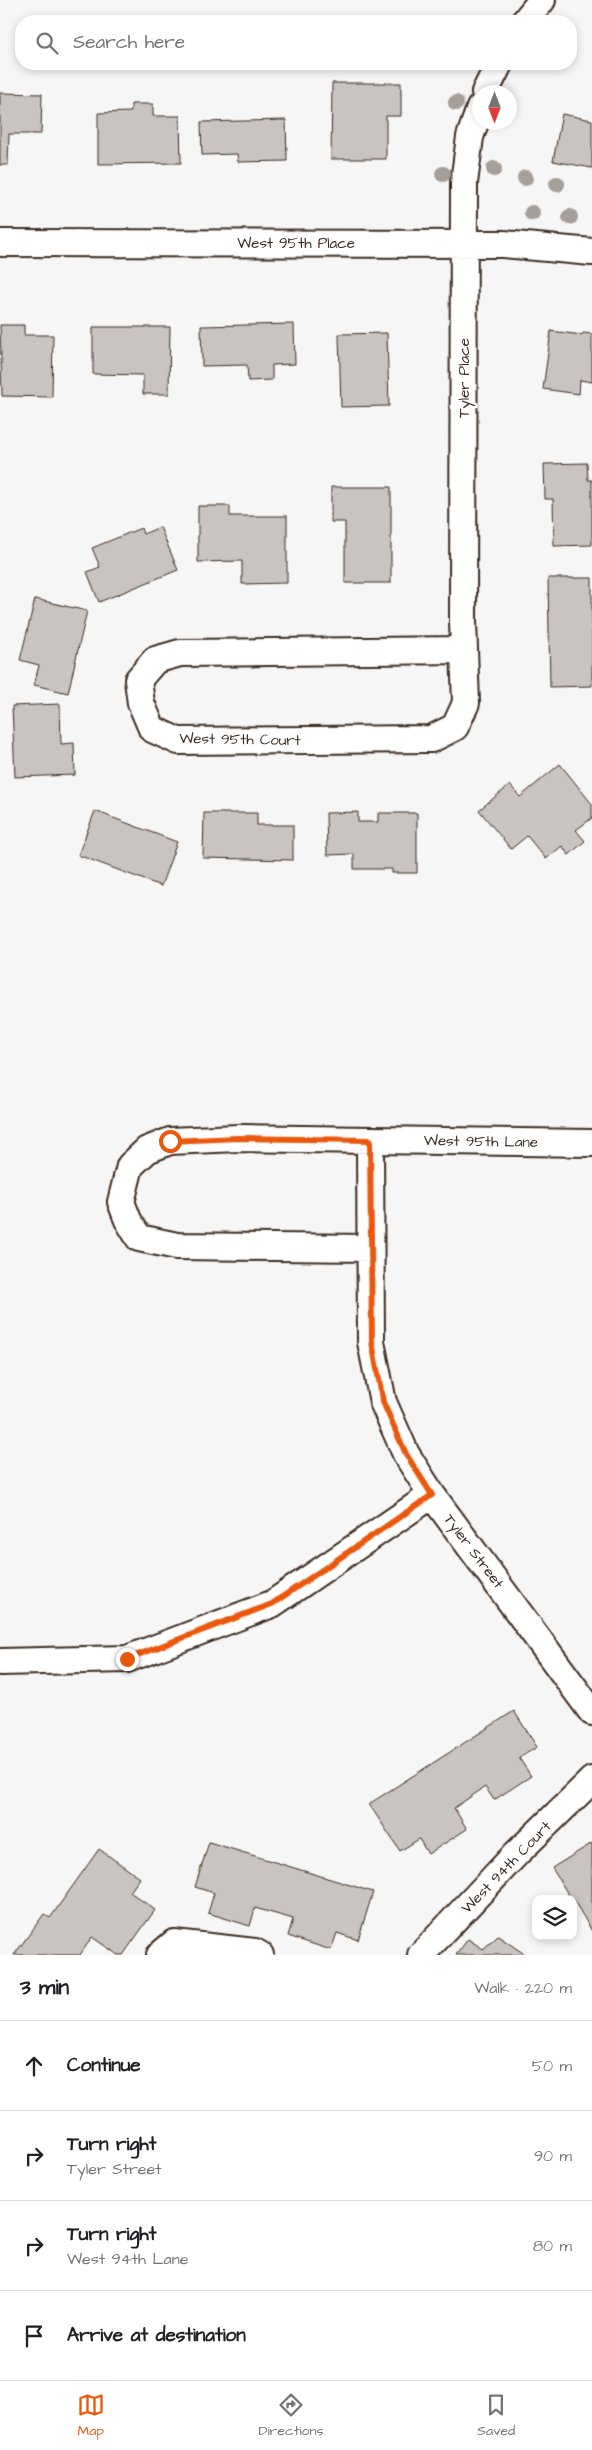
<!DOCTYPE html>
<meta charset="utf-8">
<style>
:root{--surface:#fff;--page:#f2f2f2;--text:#202124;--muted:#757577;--line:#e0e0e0;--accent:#ea580c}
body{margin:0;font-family:"Architects Daughter",sans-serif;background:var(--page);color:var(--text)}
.controls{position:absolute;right:15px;bottom:15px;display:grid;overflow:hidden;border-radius:10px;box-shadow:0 2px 8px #0003}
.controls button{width:45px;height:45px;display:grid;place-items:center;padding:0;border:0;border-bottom:1px solid var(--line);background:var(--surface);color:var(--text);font:25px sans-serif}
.compass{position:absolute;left:472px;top:85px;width:45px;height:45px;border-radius:50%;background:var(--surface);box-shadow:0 2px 8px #0003;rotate:180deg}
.stop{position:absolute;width:15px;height:15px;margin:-11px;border:4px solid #ea580c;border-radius:50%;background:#fff}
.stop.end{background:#ea580c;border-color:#fff;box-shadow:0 1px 5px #0008}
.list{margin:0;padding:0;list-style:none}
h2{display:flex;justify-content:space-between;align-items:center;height:65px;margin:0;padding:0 20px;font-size:21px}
h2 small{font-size:16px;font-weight:400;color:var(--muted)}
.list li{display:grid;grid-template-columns:32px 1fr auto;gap:15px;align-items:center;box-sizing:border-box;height:90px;padding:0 20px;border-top:1px solid var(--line)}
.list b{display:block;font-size:19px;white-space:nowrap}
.list p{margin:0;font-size:16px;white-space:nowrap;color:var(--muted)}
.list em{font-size:16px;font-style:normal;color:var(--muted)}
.icon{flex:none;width:28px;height:28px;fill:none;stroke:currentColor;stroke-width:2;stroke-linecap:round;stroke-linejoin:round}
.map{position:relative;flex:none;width:592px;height:1955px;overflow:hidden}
.search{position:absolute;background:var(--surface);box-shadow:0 2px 8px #0003;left:15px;right:15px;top:15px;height:55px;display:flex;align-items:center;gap:12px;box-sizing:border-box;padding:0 18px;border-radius:20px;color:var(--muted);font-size:19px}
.sheet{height:425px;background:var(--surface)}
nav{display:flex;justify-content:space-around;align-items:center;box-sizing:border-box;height:70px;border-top:1px solid var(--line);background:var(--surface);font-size:14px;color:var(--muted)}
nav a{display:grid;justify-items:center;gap:2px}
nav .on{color:var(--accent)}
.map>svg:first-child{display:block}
.building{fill:#c9c3c1;stroke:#3b2a1e}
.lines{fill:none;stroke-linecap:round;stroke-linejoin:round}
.minor-casing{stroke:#3b2a1e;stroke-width:30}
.minor{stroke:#fff;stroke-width:26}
.tree{fill:#a69e98}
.route{stroke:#ea580c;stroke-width:6}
.labels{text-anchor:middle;stroke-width:5;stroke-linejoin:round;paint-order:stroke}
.street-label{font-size:15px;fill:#3b2a1e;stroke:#fff}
</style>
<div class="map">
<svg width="592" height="1955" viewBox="0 0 592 1955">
<rect width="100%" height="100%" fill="#f7f6f6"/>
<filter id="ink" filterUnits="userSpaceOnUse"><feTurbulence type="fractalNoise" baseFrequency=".02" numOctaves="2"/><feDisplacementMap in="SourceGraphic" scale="10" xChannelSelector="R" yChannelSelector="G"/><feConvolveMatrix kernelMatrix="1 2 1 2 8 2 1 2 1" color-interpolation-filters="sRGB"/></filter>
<g filter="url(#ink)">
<!-- building -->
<path class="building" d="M332,83H401V116H386V159H331Z
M0,93L42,94L41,134H9L8,165H0Z
M131,104H153V116H180L181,163L98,164V113L131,112Z
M562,114L592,120V168L553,161Z
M286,120L287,161L238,162L237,154L202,155L201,122Z
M294,324L295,364L272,365V380L248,381L247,365L202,366L201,326Z
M0,325H24V335H53L52,397L2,396Z
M93,327H170L169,394H143V375L93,374Z
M551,331L582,335L583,333L592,334V382L580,380L579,394L543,389Z
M387,333L389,406L341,407L339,334Z
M587,463L588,480H592V545L554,546L553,499H545L544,464Z
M331,487H391V583H345V522H331Z
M198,506H230V516H287V583L242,584V561L198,562Z
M160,527L178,570L99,602L87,572L100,567L92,548L141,528L143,534Z
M548,578H592V686L550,687Z
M35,599L87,611L68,693L34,685L39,665L20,660Z
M60,704L61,744L74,743L75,775L15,777L12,706Z
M560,764L592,804V818L576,830L585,841L569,855L562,846L546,859L527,836L511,849L479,810L510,785L520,797Z
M95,811L177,842L161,886L78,855Z
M358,812V822H378V813H417V873H392V869H354V854L327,855L326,813Z
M204,813H257V825H293V860L203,858Z
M514,1711L537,1747L519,1758L531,1776L494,1800L485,1787L454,1808L467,1829L428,1854L419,1839L400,1851L369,1804Z
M209,1842L373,1892L358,1940L337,1933L331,1950L288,1936L293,1919L255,1908L250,1926L208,1913L214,1893L195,1887Z
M592,1843V1931L573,1899H571L552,1868Z
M99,1849L140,1878L130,1892L155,1910L123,1955H118L92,1937L80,1955H14L44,1914L50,1918Z
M498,1936L526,1955H456L468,1939L483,1949Z"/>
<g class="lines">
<!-- minor casing -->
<g class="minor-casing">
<path id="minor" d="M525,21L542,0
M485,92L499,64
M0,243L503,244L592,252
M464,650L180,653L155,660L138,680L141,703L152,729L178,741L431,739L455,727L466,703L463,622L464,183L470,137L480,108
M370,1140L371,1342L383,1402L406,1454L432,1495L592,1712
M370,1248L177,1246L139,1238L128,1220L121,1202L130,1166L147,1150L170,1141L238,1138L592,1143
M0,1662L127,1659L272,1604L432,1495
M160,1955L174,1943L255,1952L260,1955
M421,1955L516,1854L592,1780"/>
</g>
<!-- minor -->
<use href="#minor" class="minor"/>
</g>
<!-- trees -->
<g class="tree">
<circle cx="456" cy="103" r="8"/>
<circle cx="494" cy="169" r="8"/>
<circle cx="443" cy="174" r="8"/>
<circle cx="525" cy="178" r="8"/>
<circle cx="557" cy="184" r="8"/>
<circle cx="532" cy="213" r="8"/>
<circle cx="570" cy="217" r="8"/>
</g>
</g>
<g class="lines" filter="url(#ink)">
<!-- route -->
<path class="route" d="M127,1659L272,1604L432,1495L406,1454L383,1402L372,1342L370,1140L238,1138L170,1141"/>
</g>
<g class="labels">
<!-- street labels -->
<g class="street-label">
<text x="296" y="248">West 95th Place</text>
<text transform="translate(464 378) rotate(-90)" y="5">Tyler Place</text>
<text transform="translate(240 739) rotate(1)" y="5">West 95th Court</text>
<text transform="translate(481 1141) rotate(1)" y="5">West 95th Lane</text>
<text transform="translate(474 1551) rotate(53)" y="5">Tyler Street</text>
<text transform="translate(506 1867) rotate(-46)" y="5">West 94th Court</text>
</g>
</g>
</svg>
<div class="controls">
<button><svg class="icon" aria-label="layers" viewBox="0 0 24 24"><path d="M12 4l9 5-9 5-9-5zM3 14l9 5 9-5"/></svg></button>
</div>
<svg class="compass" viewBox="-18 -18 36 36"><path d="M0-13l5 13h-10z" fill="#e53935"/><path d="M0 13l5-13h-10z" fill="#757577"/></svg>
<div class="stop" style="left:170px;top:1141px"></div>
<div class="stop end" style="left:127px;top:1659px"></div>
<div class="search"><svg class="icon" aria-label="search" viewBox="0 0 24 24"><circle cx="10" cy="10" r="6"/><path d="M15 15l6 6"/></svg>Search here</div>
</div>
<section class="sheet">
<h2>3 min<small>Walk · 220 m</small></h2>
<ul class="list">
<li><svg class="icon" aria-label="ahead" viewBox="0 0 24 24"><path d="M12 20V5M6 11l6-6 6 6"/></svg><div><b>Continue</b></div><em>50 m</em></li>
<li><svg class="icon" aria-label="right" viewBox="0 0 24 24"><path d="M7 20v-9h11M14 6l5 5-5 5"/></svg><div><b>Turn right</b><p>Tyler Street</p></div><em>90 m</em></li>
<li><svg class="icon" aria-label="right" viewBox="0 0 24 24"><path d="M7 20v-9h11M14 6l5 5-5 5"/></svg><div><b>Turn right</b><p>West 94th Lane</p></div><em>80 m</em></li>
<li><svg class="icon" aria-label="arrive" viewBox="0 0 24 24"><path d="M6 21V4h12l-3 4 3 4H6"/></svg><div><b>Arrive at destination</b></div></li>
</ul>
</section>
<nav>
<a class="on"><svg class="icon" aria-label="map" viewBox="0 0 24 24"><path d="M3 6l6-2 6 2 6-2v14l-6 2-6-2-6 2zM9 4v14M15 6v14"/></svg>Map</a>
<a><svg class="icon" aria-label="directions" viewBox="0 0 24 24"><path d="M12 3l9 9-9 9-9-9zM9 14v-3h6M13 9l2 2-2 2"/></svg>Directions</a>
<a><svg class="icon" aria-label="saved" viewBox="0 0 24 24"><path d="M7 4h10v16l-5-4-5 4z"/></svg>Saved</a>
</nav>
